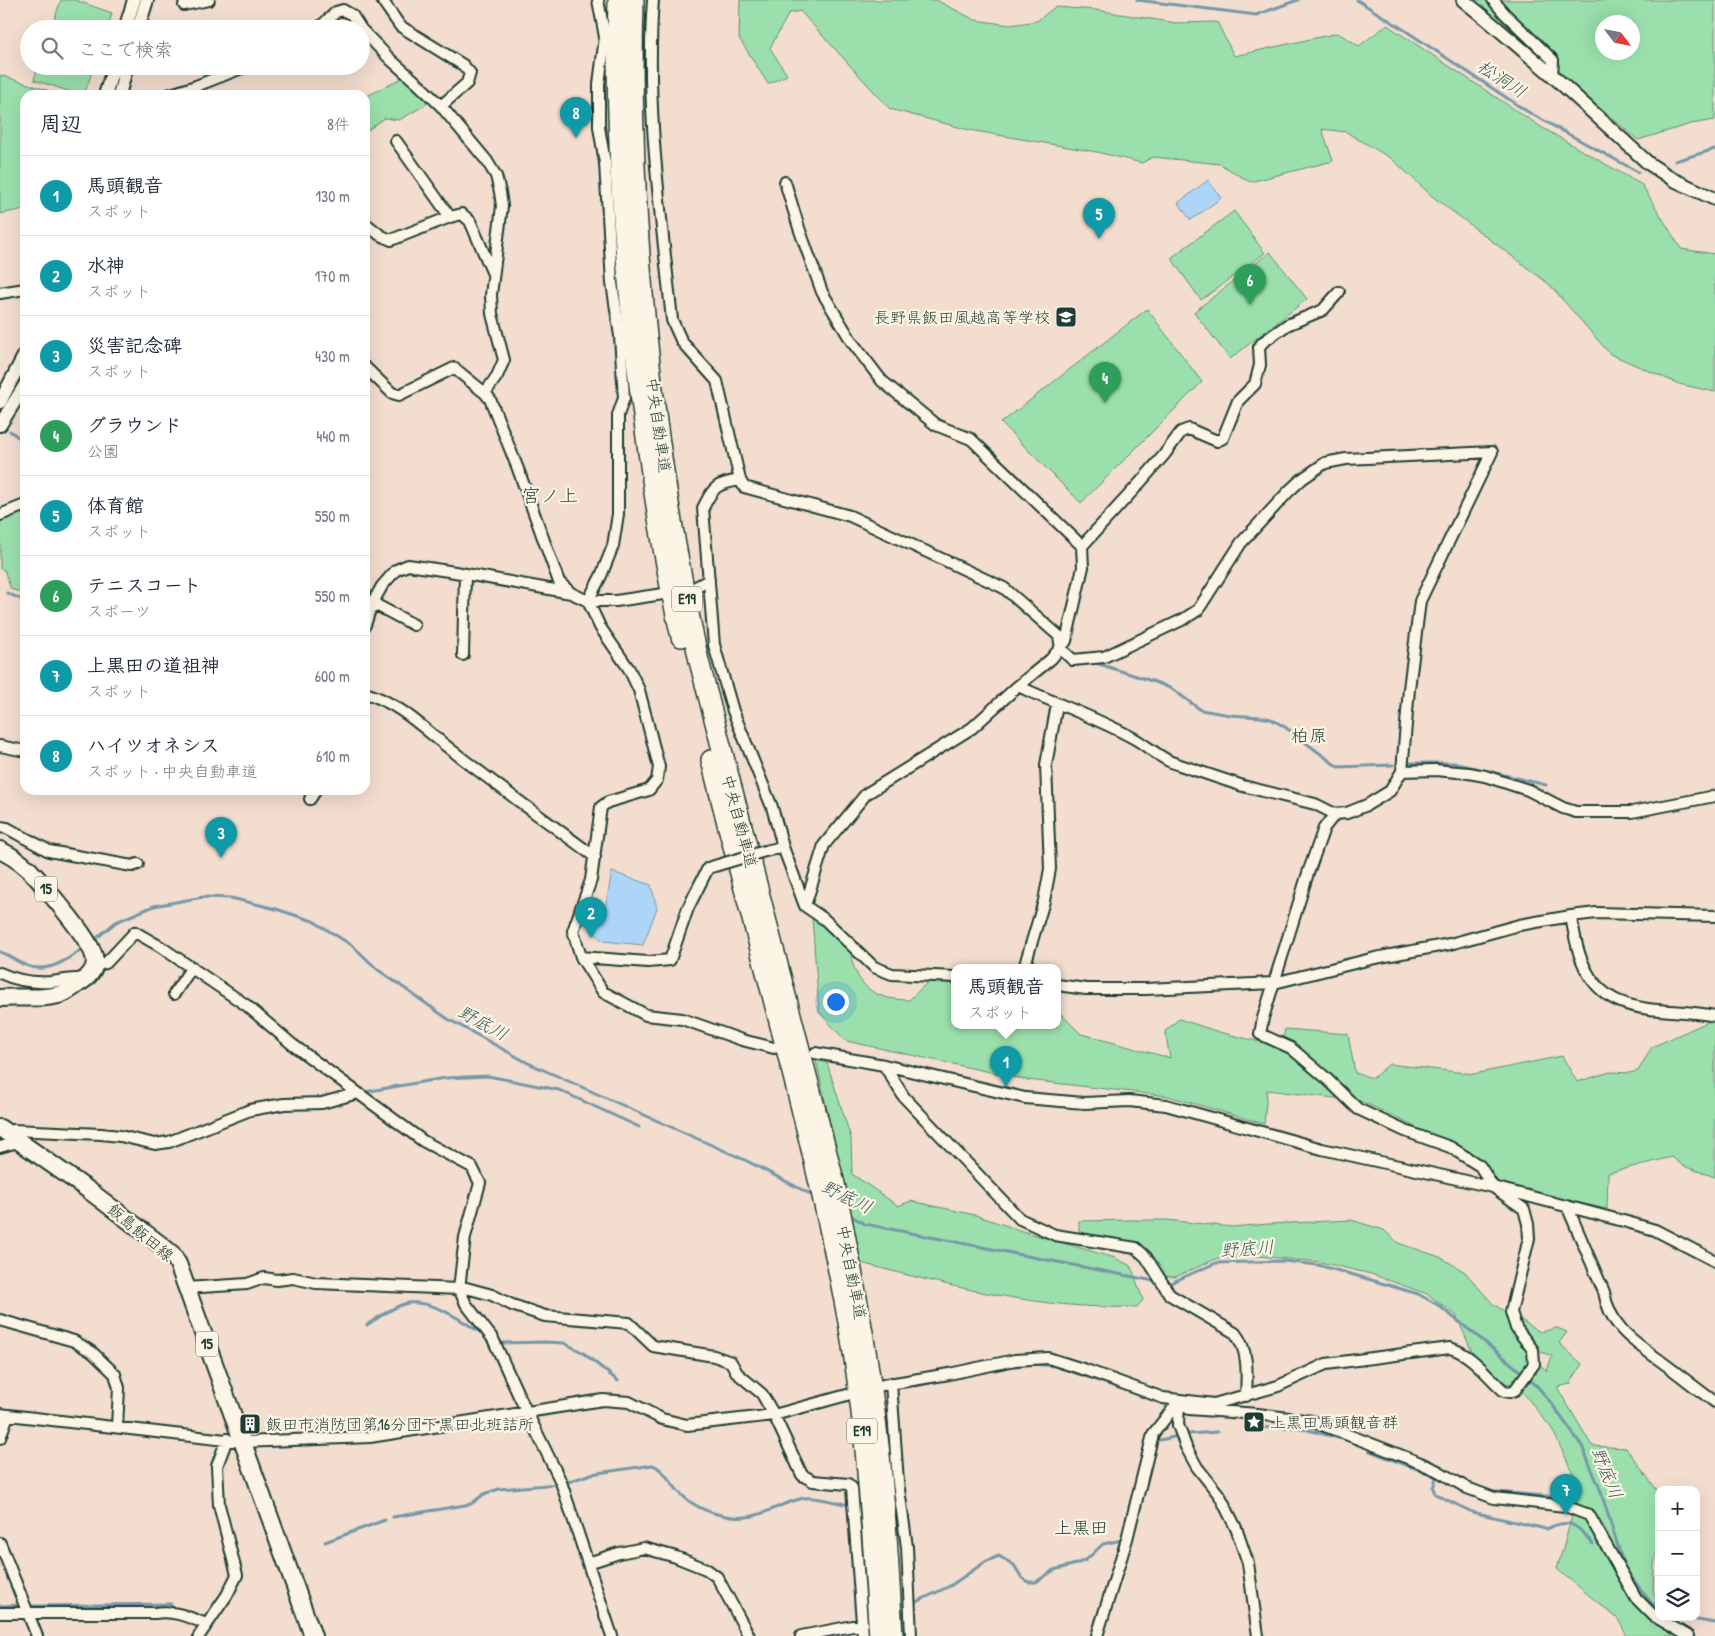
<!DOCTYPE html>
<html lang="ja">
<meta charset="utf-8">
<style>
:root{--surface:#fff;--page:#f6f6f7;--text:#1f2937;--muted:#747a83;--line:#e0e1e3;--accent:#ea580c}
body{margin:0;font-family:"Patrick Hand","Klee One",sans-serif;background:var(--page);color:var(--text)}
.controls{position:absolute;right:15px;bottom:15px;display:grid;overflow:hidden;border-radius:10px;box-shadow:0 5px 20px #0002}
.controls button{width:45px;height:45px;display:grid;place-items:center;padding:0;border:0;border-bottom:1px solid var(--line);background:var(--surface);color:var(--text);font:25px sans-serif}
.compass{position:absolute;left:1595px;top:15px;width:45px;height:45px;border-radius:50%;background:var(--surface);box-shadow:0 5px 20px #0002;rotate:122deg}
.you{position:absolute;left:835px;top:1001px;width:18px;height:18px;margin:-12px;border:4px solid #fff;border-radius:50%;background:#1a73e8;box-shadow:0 0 0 8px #1a73e833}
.badge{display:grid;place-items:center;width:32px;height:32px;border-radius:50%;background:var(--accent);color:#fff;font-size:16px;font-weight:700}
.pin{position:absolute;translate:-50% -41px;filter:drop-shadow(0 1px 2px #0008)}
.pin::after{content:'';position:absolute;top:26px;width:18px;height:15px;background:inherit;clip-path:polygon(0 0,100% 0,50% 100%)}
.popup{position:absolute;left:951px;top:964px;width:110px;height:65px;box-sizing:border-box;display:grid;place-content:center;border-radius:10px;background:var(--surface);filter:drop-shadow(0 1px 4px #0005);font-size:16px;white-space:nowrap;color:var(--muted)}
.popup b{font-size:19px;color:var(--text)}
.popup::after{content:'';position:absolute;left:50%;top:100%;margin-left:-10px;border:10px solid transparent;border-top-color:var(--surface)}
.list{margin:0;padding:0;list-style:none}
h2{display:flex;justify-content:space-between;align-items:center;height:65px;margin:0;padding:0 20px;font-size:21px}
h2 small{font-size:16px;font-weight:400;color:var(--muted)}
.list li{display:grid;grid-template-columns:32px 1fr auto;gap:15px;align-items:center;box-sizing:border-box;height:80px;padding:0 20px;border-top:1px solid var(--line)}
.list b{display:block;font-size:19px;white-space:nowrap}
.list p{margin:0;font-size:16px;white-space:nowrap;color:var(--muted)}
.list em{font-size:16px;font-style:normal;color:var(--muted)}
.icon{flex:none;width:28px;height:28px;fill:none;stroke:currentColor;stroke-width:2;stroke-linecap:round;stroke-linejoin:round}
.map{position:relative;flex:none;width:1715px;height:1636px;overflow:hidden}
.search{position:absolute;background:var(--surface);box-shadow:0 5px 20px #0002;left:20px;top:20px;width:350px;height:55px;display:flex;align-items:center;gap:12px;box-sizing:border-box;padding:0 18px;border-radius:28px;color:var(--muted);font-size:19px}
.panel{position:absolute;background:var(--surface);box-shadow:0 5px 20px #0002;left:20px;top:90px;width:350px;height:705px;border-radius:15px}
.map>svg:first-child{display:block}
.green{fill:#9be0ac;stroke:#5d8e70;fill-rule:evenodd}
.water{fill:#add5f7;stroke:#7498a9}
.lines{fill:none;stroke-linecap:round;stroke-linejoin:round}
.stream{stroke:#7498a9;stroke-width:3}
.minor-casing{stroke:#1f3d34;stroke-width:14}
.tertiary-casing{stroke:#1f3d34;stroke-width:16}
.primary-casing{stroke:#1f3d34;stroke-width:20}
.motorway-casing{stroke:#1f3d34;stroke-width:22}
.minor{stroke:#fcf5e5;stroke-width:10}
.tertiary{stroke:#fcf5e5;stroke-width:12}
.primary{stroke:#fcf5e5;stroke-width:16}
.motorway{stroke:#fcf5e5;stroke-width:19}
.minor-bridge-casing{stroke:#1f3d34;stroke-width:14;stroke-linecap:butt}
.minor-bridge{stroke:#fcf5e5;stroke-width:10}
.labels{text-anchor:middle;stroke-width:4.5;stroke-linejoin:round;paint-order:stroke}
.shield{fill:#fcf5e5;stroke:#617469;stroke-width:1}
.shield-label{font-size:15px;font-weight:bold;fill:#1f3d34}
.poi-label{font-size:16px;fill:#1f3d34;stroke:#fcf5e5;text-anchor:start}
.street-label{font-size:16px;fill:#1f3d34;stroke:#fcf5e5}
.water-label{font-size:18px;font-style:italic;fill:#3b5b5b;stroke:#fcf5e5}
.neighbourhood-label{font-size:18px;fill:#1f3d34;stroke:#fcf5e5}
.quarter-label{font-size:19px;fill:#1f3d34;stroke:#fcf5e5}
</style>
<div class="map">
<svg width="1715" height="1636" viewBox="0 0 1715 1636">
<rect width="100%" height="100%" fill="#f3ddcf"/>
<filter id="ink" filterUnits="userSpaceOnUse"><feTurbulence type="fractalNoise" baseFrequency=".02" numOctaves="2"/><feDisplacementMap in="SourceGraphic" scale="10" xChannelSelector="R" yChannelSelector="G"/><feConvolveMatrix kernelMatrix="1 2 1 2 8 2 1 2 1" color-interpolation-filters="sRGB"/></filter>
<g filter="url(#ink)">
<!-- green -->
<path class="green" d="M61,0H75L112,13L107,29H51Z
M740,0H936L975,20L1010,25L1037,21L1055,7L1096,10L1176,23L1217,22L1234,56L1338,33L1359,46L1387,25L1541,127L1642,185L1681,249L1715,254V392L1679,384L1610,354L1549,284L1432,196L1392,159L1346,132L1322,129L1333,161L1250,182L1220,164L1153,157L1142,163L1097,152L969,130L890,109L800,11L789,13L770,48L787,75L768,84L739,38Z
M1472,0H1715V120L1691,124L1638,140ZM1602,22H1632V52H1602Z
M38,66H94L84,95H81L34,80Z
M0,75L62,95H25V209L0,214Z
M406,76L426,98L427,104L399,120L385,118L365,132V97Z
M1234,211L1265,253L1201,300L1171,258Z
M1270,252L1307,299L1230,359L1194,312Z
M1147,309L1202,382L1081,503L1001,423Z
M25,509V594L11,589L4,570L0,569V520L8,519Z
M812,917C824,924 838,933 847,943C852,950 851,962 855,970C866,995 884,999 909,1000L930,980L955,982V1026H1057V1010L1081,1034L1170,1058L1165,1031L1179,1019L1219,1032L1281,1047L1285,1029L1348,1034L1355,1073L1373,1078L1389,1064L1474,1074L1562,1056L1577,1082L1610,1072L1629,1073L1638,1071L1652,1047L1712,1020H1715V1177L1683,1166L1672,1157L1608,1173L1607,1209L1502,1186L1476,1158L1387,1113L1360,1101L1267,1090L1264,1124L1168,1096L1027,1080L846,1041L819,1012Z
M816,1060L827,1063L851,1138L852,1174L898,1206L911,1201L975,1215L1025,1232L1115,1258L1131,1266L1143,1300L1137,1307C1043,1310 952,1287 861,1263Z
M1131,1220H1166L1232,1227L1269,1224L1351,1220L1384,1230L1398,1243L1440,1257L1465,1272L1493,1304L1506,1312L1529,1356V1361L1512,1384L1496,1382L1476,1361L1456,1315L1427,1294L1371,1274L1320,1262L1257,1256L1216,1259L1175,1277L1159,1276L1144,1249L1079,1232V1221Z
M1518,1318L1540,1332L1557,1328L1567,1332L1559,1343L1582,1364L1570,1384L1557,1387L1592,1446L1626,1448L1659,1493V1541L1654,1565L1653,1593L1659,1604V1617H1667L1677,1636H1627L1618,1619L1557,1569L1580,1488L1552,1429L1521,1390L1539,1364L1547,1371L1552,1356L1538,1351Z"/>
<!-- water -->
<path class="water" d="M1208,180L1221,198L1191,220L1178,203Z
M612,872L651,885L657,908L643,945L603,941L592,931L606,904Z"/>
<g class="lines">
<!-- stream -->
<path class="stream" d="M1137,0L1256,15L1298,0
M1357,0L1406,31L1528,112L1638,172
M1675,161L1715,149
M10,431L25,442
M7,593L25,601
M1093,662L1158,683L1172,689L1201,710L1230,715L1260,717L1271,719L1285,727L1338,767L1393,765
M1406,763H1454L1546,785
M93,941L116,922L154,906L203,897L231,898L276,909L313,921L353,946L377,969L448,1019L528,1063L745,1160L814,1196
M0,952C9,955 16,961 25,965C47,975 69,959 85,947
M364,1092L445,1078L488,1076L559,1090L639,1127
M848,1214L865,1224L1159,1282
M1165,1283L1168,1284L1216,1263L1283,1261L1318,1265L1361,1277L1418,1294L1438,1305L1506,1359L1538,1387L1551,1403L1582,1446L1600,1489L1625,1569L1651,1603L1659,1607
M367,1325C379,1317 391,1308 404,1304C431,1297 465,1323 486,1336
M500,1343L545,1342L564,1343L582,1352L618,1381
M1001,1368L1031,1364L1056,1366L1166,1404
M916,1386L944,1380
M1250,1428L1297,1427L1342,1439
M1189,1434L1217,1432
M1160,1440L1174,1437
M1370,1451L1435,1476L1436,1478L1433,1488L1435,1494L1472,1512L1546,1529C1571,1517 1576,1525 1593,1544
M568,1482L591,1474L653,1465C664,1469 671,1484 679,1492C691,1505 709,1513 726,1516C759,1523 774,1504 804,1498C816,1496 837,1503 849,1505
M1496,1492L1559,1497
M393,1517L471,1504L484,1494L499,1489L559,1484
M325,1542L385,1520
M914,1603L950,1586L985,1562L999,1556L1014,1565L1022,1578L1028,1582H1036L1054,1570L1076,1564L1086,1560L1103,1544L1122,1540
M0,1606L21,1605
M32,1606L171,1604
M1680,1617L1715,1623
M1091,1636L1120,1545"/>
<!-- minor casing -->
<g class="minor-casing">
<path id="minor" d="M382,0L400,26L463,65L470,73L467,83L441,106
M653,0C645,107 661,214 672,320L682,342L717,381L740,480C716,484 714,486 703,508L714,645L733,711L772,807L783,847L805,906L824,919L874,967L892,974L955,977
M1493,0L1505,14L1553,60L1552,75
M184,5L209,0
M318,29L336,12L343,10L352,15L361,29
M361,29L391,60L416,82L441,106L487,161L496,176L500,192L502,206L491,295L492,314L504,360L497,376L485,393
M168,95L196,86L247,66
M396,141L450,217
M785,182L799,228L822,292L852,342L882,381L936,425L971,439L1082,546L1083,567L1066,641L1051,659L1018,686L972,728L866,794L824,845L805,906
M365,223L380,235L391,240L450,217L462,214L470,221L493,274
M0,293L25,289
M365,367L392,393L399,395L454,368L485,393L490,399L518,469L559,582L571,593
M740,480L744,487L850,516L1004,588L1059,636L1061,649L1073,660L1104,657L1184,619L1198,610L1241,543L1289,491L1302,479L1325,463L1346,459L1492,452L1420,601L1409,689L1402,771L1390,791L1367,805L1347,813L1335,814L1315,804L1243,786L1171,762C1158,756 1147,746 1135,739C1098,718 1056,704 1018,686
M0,515L25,505
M1082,546L1138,485L1164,455L1181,432L1189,429L1217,441L1223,438L1238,401L1255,384L1260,365L1259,347L1263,342L1287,325L1323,310L1339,292
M696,587L709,580
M365,599L414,625
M588,601L600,627L629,669L639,690L659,767L657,780L649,790L608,802L601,807L591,880L573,931L581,957L603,992L646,1015L682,1019L742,1040L774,1048
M588,601L601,576L613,546L618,514V415L624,398L620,336L612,283L605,163L599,127V84L605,37L598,0
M365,625L372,604L382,586L396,570L408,565L455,572L571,593L588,601H616L663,594
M463,655L465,574
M365,693C400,703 426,731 454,752C500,788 548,822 595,857
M0,746L25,751
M1402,771L1435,770L1469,773L1485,776L1528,790L1563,808L1576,812H1632L1715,796
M310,799L316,790
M0,827L7,828L49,851L132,866L138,864
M765,851L783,847
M1571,916C1574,931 1576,948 1582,961C1606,1022 1664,1005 1715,1016
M581,957L648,962L670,960L688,908L708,868L718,865
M95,965L106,963L135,932L161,947L246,1005L293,1045L423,1141L472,1167L480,1183L465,1237L459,1289L466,1304L493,1339L518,1394L561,1482L612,1636
M1024,968L1044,901L1050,869L1046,765L1057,704
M0,973C15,980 33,983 50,982C62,981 72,978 85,979
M1057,985L1086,989H1146L1274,983L1375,958L1450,944L1519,925L1571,916L1596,913L1715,916
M174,994L192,967
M815,1053L884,1065L1025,1098L1084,1103L1129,1101L1166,1105L1322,1149L1493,1187L1627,1222L1655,1230L1715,1261
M884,1065L904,1097L1020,1219L1055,1235L1136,1248L1146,1257L1170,1295L1235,1333C1249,1350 1247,1375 1246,1396
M7,1132L13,1130L101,1134L120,1136L155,1144L169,1142L250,1110L284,1104L322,1103L358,1093
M0,1147L21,1141
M1567,1206L1604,1292C1610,1328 1635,1342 1662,1362C1680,1375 1697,1389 1715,1402
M459,1286L492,1295L512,1305L545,1316L629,1323L653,1346L714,1356L731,1362L737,1373L762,1394L774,1415L802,1475L813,1481L848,1484L852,1488L863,1636
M186,1288L247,1284L264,1278L277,1280L293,1278L316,1283L459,1289
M0,1320L74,1341L92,1352L115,1374L119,1388L117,1427
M891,1383L898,1482L907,1547L911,1636
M883,1385L949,1374L1015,1360L1048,1358L1089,1371L1163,1398L1214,1404L1278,1386L1326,1364L1450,1348C1472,1354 1488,1377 1504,1391L1509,1392L1515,1390L1534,1364L1533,1350L1516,1328L1511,1312L1529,1238L1528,1224L1524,1209L1493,1187L1480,1166L1450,1147L1405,1131L1358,1109L1325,1077L1291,1048L1260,1034L1263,1018L1308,873L1324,828L1335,814
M1179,1401L1189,1409L1258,1414L1312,1421L1418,1462L1438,1471L1467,1488L1494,1498L1565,1506L1589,1515L1636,1598L1654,1616L1688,1636
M1179,1401L1178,1425L1186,1447L1197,1467L1220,1496L1236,1528L1248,1563L1258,1636
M0,1414L243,1442L370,1437L603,1400L629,1402L662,1419L687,1425L774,1415L847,1395
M0,1438L8,1415
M0,1543L37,1636
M588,1563L619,1553L644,1548L676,1557L706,1569L717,1577L749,1636
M0,1613H155C174,1610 189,1617 206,1624
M199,1636L227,1595L237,1575L219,1505L217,1466L227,1439
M801,1636L863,1624
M1097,1636L1127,1539L1153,1434L1179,1401"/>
</g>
<!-- tertiary casing -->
<g class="tertiary-casing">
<path id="tertiary" d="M1463,0L1484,17L1552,75L1648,163L1674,180L1715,199
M125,29L134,0
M138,29L147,0
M105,95L114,66
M119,95L127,66
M0,402L25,354
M0,425L25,385"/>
</g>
<!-- primary casing -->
<g class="primary-casing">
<path id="primary" d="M0,850C14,857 27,866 37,878C51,895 89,937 94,956C98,968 88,978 78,984C72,988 65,994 58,995C39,1000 19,996 0,998
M0,1128L87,1189L161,1245L172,1254L178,1264L313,1636"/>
</g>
<!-- motorway casing -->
<g class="motorway-casing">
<path id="motorway" d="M618,0C614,132 624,263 640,393C651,475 662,556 681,637
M634,0C628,219 652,447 699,661L835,1184C851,1262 866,1340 876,1420C885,1492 889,1564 893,1636
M711,760C756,942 810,1122 845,1306C866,1414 871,1526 879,1636"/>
</g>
<!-- minor -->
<use href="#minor" class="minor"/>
<!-- tertiary -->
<use href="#tertiary" class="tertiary"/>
<!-- primary -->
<use href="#primary" class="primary"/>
<!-- motorway -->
<use href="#motorway" class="motorway"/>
<!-- minor-bridge casing -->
<g class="minor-bridge-casing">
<path id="minor-bridge" d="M718,865L765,851"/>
</g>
<!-- minor-bridge -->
<use href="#minor-bridge" class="minor-bridge"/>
</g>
</g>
<!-- icons -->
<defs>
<g id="school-square" transform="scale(1.125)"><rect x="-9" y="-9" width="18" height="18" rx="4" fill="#1f3d34" stroke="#fcf5e5"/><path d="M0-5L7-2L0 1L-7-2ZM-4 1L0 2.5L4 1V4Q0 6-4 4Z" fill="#fff"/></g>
<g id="sight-square" transform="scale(1.125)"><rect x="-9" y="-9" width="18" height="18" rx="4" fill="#1f3d34" stroke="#fcf5e5"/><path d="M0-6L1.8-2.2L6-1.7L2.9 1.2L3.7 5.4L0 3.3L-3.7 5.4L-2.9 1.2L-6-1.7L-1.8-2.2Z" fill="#fff"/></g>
<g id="building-square" transform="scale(1.125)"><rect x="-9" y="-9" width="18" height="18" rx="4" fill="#1f3d34" stroke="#fcf5e5"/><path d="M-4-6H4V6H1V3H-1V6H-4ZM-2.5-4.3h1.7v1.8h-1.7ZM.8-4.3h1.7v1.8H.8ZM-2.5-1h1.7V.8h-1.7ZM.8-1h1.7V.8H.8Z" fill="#fff"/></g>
</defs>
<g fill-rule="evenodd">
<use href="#school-square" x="1066" y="317"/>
<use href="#sight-square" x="1254" y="1422"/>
<use href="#building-square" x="250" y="1424"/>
</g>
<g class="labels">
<!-- shield labels -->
<g class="shield">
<rect x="672" y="586.5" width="30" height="25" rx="4"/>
<rect x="35" y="876.5" width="22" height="25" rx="4"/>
<rect x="196" y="1331.5" width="22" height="25" rx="4"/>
<rect x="847" y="1418.5" width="30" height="25" rx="4"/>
</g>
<g class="shield-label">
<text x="687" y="604">E19</text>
<text x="46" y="894">15</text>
<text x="207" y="1349">15</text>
<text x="862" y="1436">E19</text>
</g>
<!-- poi labels -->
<g class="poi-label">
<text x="1050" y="323" text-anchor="end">長野県飯田風越高等学校</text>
<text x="1270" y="1428">上黒田馬頭観音群</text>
<text x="266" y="1430">飯田市消防団第16分団下黒田北班詰所</text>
</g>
<!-- street labels -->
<g class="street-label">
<text transform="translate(659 425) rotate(82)" y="6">中央自動車道</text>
<text transform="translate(740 821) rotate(75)" y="6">中央自動車道</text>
<text transform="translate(141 1232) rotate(40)" y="6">飯島飯田線</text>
<text transform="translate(852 1272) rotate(79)" y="6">中央自動車道</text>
</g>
<!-- water labels -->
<g class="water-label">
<text transform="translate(1502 79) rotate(33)" y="6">松洞川</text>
<text transform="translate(483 1023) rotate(29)" y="6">野底川</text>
<text transform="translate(847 1197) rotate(26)" y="6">野底川</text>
<text transform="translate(1247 1249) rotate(-4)" y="6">野底川</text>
<text transform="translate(1607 1473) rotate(68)" y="6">野底川</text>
</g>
<!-- neighbourhood labels -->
<g class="neighbourhood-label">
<text x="1309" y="742">柏原</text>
<text x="1081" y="1534">上黒田</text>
</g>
<!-- quarter labels -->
<g class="quarter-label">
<text x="550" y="502">宮ノ上</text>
</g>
</g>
</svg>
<div class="controls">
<button>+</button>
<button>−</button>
<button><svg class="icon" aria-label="layers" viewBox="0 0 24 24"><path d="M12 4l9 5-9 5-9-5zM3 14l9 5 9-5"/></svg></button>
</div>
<svg class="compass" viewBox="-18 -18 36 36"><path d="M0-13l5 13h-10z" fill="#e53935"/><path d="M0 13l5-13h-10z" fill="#747a83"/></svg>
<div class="you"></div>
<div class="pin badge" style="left:1006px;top:1087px;background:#0f9aa8">1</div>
<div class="popup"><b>馬頭観音</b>スポット</div>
<div class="pin badge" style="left:591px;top:938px;background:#0f9aa8">2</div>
<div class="pin badge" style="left:221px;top:858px;background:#0f9aa8">3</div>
<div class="pin badge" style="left:1105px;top:403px;background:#2e9e5b">4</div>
<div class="pin badge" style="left:1099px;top:239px;background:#0f9aa8">5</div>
<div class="pin badge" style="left:1250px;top:305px;background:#2e9e5b">6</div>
<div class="pin badge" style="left:1566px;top:1515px;background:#0f9aa8">7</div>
<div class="pin badge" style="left:576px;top:138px;background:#0f9aa8">8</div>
<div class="search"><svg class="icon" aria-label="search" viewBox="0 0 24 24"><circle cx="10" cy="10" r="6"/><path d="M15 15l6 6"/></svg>ここで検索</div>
<section class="panel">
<h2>周辺<small>8件</small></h2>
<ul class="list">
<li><span class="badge" style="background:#0f9aa8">1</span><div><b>馬頭観音</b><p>スポット</p></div><em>130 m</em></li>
<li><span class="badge" style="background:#0f9aa8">2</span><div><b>水神</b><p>スポット</p></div><em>170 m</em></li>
<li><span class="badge" style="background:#0f9aa8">3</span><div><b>災害記念碑</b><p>スポット</p></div><em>430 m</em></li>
<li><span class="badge" style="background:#2e9e5b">4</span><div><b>グラウンド</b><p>公園</p></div><em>440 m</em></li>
<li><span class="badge" style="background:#0f9aa8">5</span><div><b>体育館</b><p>スポット</p></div><em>550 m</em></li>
<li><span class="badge" style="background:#2e9e5b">6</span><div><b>テニスコート</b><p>スポーツ</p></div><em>550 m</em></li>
<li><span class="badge" style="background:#0f9aa8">7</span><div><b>上黒田の道祖神</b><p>スポット</p></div><em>600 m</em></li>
<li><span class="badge" style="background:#0f9aa8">8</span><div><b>ハイツオネシス</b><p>スポット · 中央自動車道</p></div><em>610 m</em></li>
</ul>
</section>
</div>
